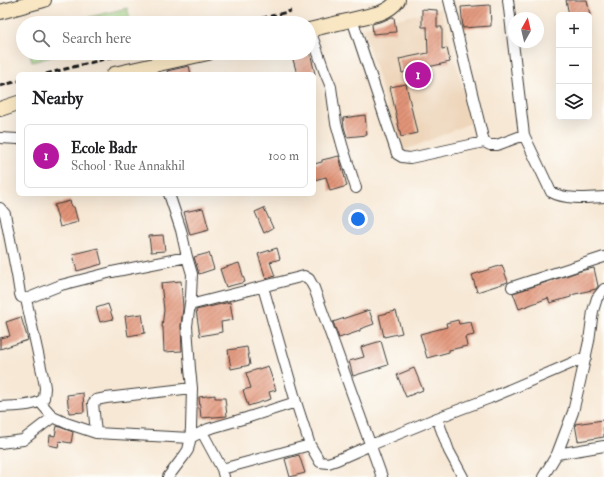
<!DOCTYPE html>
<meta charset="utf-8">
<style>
:root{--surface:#fff;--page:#f6f6f6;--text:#202124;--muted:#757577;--line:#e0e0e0;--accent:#b5179e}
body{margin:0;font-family:"IM FELL Double Pica",serif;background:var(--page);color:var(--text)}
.controls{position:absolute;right:12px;top:12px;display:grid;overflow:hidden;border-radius:6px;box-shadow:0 4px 16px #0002}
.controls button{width:36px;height:36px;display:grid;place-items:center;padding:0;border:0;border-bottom:1px solid var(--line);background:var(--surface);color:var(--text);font:20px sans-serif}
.compass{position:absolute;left:508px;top:12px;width:36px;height:36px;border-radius:50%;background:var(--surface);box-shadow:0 4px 16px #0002;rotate:8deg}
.you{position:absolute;left:358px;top:219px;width:14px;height:14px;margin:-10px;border:3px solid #fff;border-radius:50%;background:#1a73e8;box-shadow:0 0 0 6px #1a73e833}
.badge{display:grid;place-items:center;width:26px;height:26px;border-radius:50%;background:var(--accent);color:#fff;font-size:13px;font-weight:700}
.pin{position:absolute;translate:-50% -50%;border:2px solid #fff;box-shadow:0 1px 4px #0006}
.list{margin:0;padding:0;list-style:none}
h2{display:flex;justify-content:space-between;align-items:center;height:52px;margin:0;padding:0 16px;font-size:17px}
h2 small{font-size:13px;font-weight:400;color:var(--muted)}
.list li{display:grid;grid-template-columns:26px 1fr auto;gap:12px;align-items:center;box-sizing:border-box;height:64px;margin:0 8px 8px;padding:0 8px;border:1px solid var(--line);border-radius:6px}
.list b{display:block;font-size:15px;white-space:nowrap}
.list p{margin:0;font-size:13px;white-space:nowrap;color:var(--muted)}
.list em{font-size:13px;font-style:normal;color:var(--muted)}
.icon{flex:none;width:22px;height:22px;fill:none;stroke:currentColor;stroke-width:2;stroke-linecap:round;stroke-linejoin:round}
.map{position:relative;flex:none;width:604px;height:477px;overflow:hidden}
.search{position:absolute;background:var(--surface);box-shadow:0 4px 16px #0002;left:16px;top:16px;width:300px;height:44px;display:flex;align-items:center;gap:10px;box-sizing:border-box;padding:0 14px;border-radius:22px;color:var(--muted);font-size:15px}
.panel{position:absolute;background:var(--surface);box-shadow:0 4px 16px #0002;left:16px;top:72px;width:300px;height:124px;border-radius:6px}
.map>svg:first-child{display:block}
.built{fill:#eed6bb}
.grass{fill:#9ecf7e;stroke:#5d764d}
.building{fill:url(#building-hatch)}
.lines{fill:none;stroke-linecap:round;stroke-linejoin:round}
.street-casing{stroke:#3d3b38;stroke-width:12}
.secondary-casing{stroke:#3d3b38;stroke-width:16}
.street{stroke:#fff;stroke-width:10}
.secondary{stroke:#f9e7c3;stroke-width:14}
.rail{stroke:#1c1c1c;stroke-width:3;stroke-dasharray:6 3;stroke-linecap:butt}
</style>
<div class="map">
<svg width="604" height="477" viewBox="0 0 604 477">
<defs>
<pattern id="building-hatch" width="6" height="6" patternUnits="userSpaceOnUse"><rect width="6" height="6" fill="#e29479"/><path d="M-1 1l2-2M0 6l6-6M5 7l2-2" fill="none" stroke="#b67862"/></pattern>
</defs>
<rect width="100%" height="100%" fill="#fdfcf7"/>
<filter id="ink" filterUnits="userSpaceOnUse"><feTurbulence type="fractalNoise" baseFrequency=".025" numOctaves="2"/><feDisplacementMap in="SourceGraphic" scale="8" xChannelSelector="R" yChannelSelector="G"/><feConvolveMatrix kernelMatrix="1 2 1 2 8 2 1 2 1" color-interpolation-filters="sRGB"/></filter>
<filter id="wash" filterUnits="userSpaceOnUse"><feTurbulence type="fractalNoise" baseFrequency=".012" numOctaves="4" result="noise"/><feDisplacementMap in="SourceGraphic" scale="16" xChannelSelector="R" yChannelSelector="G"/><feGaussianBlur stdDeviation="0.9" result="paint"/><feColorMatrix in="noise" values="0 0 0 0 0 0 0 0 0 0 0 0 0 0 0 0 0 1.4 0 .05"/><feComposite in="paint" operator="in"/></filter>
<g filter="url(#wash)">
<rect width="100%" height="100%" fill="#f7e8d5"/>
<!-- built -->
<path class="built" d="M440,8L473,122L401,152L363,28Z"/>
<!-- grass -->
<path class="grass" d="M127,8L131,23H83L82,19Z
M30,53H66L32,62Z"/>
<g id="blocks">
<!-- building -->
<path class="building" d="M566,0H587L590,15H569Z
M490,5L491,26L463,28L461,7Z
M422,9L437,10V27H442V49L447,48L450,62L402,73L399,59L428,53L427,27H422Z
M392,17H394L396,32L373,34L372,24L383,21Z
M309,52H310L315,74H297L292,56L309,53Z
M189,66L191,74H168L167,71Z
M406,84L417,133L401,137L390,87Z
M365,115L367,135L347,137L344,127L343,118Z
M339,156L347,186L330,191L326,177L314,180V164L322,162V160Z
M70,201L72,207H74L78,222L60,227L54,205Z
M203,208L209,230L190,235L184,212Z
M264,208L273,228L264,233L255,212Z
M163,235L165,251L151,252L149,236Z
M98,248L102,264L77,271L73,254Z
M277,248L280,259L270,262L275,276L266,279L258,254Z
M209,253L214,269L199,274L194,257Z
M239,263L245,282L226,287L220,269Z
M502,265L508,282L477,292L472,275Z
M594,268L598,286L596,289L571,295V297L550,303L548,298L519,309L513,293L584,270Z
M181,281L183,308L181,326L182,351L164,352L163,327H162L164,310L161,283Z
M230,302L233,320L221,322L222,332L200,336L196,310Z
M108,304L113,319L100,322L96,308Z
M369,310L374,324L360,329V331L339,338L333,322Z
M396,311L402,333L384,337L379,315Z
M142,314L145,333L128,336L125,316Z
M21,317L28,340L0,349V338L10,336L6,322Z
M458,320L459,324L471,322L474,335L465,337L467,346L449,350V352L427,358L420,334L447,327L446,323Z
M381,341L388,365L353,376L349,361L364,357L361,347Z
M247,347L250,365L231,369L228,350Z
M268,366L276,390L269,392L271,399L248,406L243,390L251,388L246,373Z
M414,368L423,390L406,397L397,375Z
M83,393L84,412L69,413L67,395Z
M215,395V398H225L227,416L201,418L199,397Z
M603,420L604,437L578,441L575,424Z
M57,426L73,432L71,443L59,441L58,447L49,445L50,435L55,436Z
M299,455L305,473L290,477L285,459Z"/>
</g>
</g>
<g filter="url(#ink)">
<use href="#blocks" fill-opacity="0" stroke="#3d3b38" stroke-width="1"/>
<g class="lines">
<!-- street casing -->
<g class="street-casing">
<path id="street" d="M449,0L484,142L490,145H497L524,135
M508,0L524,135L551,192C565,200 587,198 604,197
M352,19L397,154L402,157L410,158L484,142
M310,30L324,70L331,87L336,123L343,148L356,188
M0,138L18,139
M0,208L5,214L17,275L20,294L21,297L26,299L61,285L112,272L187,257
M263,287L296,402L310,445L320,462L328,463L337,460L371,445L437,418L490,398L586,357
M512,287L604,257
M190,305L304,276L309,279L314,288L382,477
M40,402L53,417L66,423L96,433L190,438L208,429L246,418L296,402
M0,407C12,406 37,407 44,398L45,388L44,381L26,299
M437,418L449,451L463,477
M202,432L222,469L224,477
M96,433L93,403L96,400L106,398L192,388
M0,443L23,440L53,417
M557,454L604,446
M222,469L310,445
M168,477L184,456L188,450L190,441L191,428L192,388L190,369L187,326L191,296L192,274L187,257L181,230L169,194
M543,477L557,454L573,412L580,382L589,341L593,311L597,298L604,289"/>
</g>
<!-- secondary casing -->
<g class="secondary-casing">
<path id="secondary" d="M0,12L44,0
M309,30L380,13C388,10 393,7 398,0
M114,74L208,53
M0,109L18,103"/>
</g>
<!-- street -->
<use href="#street" class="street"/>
<!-- secondary -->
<use href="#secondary" class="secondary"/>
<!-- rail -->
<path class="rail" d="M244,23L291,11
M46,74L128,53
M0,86L18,81"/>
</g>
</g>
</svg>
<div class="controls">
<button>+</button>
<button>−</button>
<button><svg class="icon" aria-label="layers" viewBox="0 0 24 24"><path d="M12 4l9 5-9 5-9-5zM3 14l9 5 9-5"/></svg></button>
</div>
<svg class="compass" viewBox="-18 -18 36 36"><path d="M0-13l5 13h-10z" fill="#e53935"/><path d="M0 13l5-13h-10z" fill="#757577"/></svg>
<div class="you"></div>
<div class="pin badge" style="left:418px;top:75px">1</div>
<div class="search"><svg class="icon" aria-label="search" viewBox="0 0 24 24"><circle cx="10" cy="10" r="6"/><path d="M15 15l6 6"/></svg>Search here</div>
<section class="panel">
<h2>Nearby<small></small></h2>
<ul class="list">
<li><span class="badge">1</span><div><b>Ecole Badr</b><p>School · Rue Annakhil</p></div><em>100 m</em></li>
</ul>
</section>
</div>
